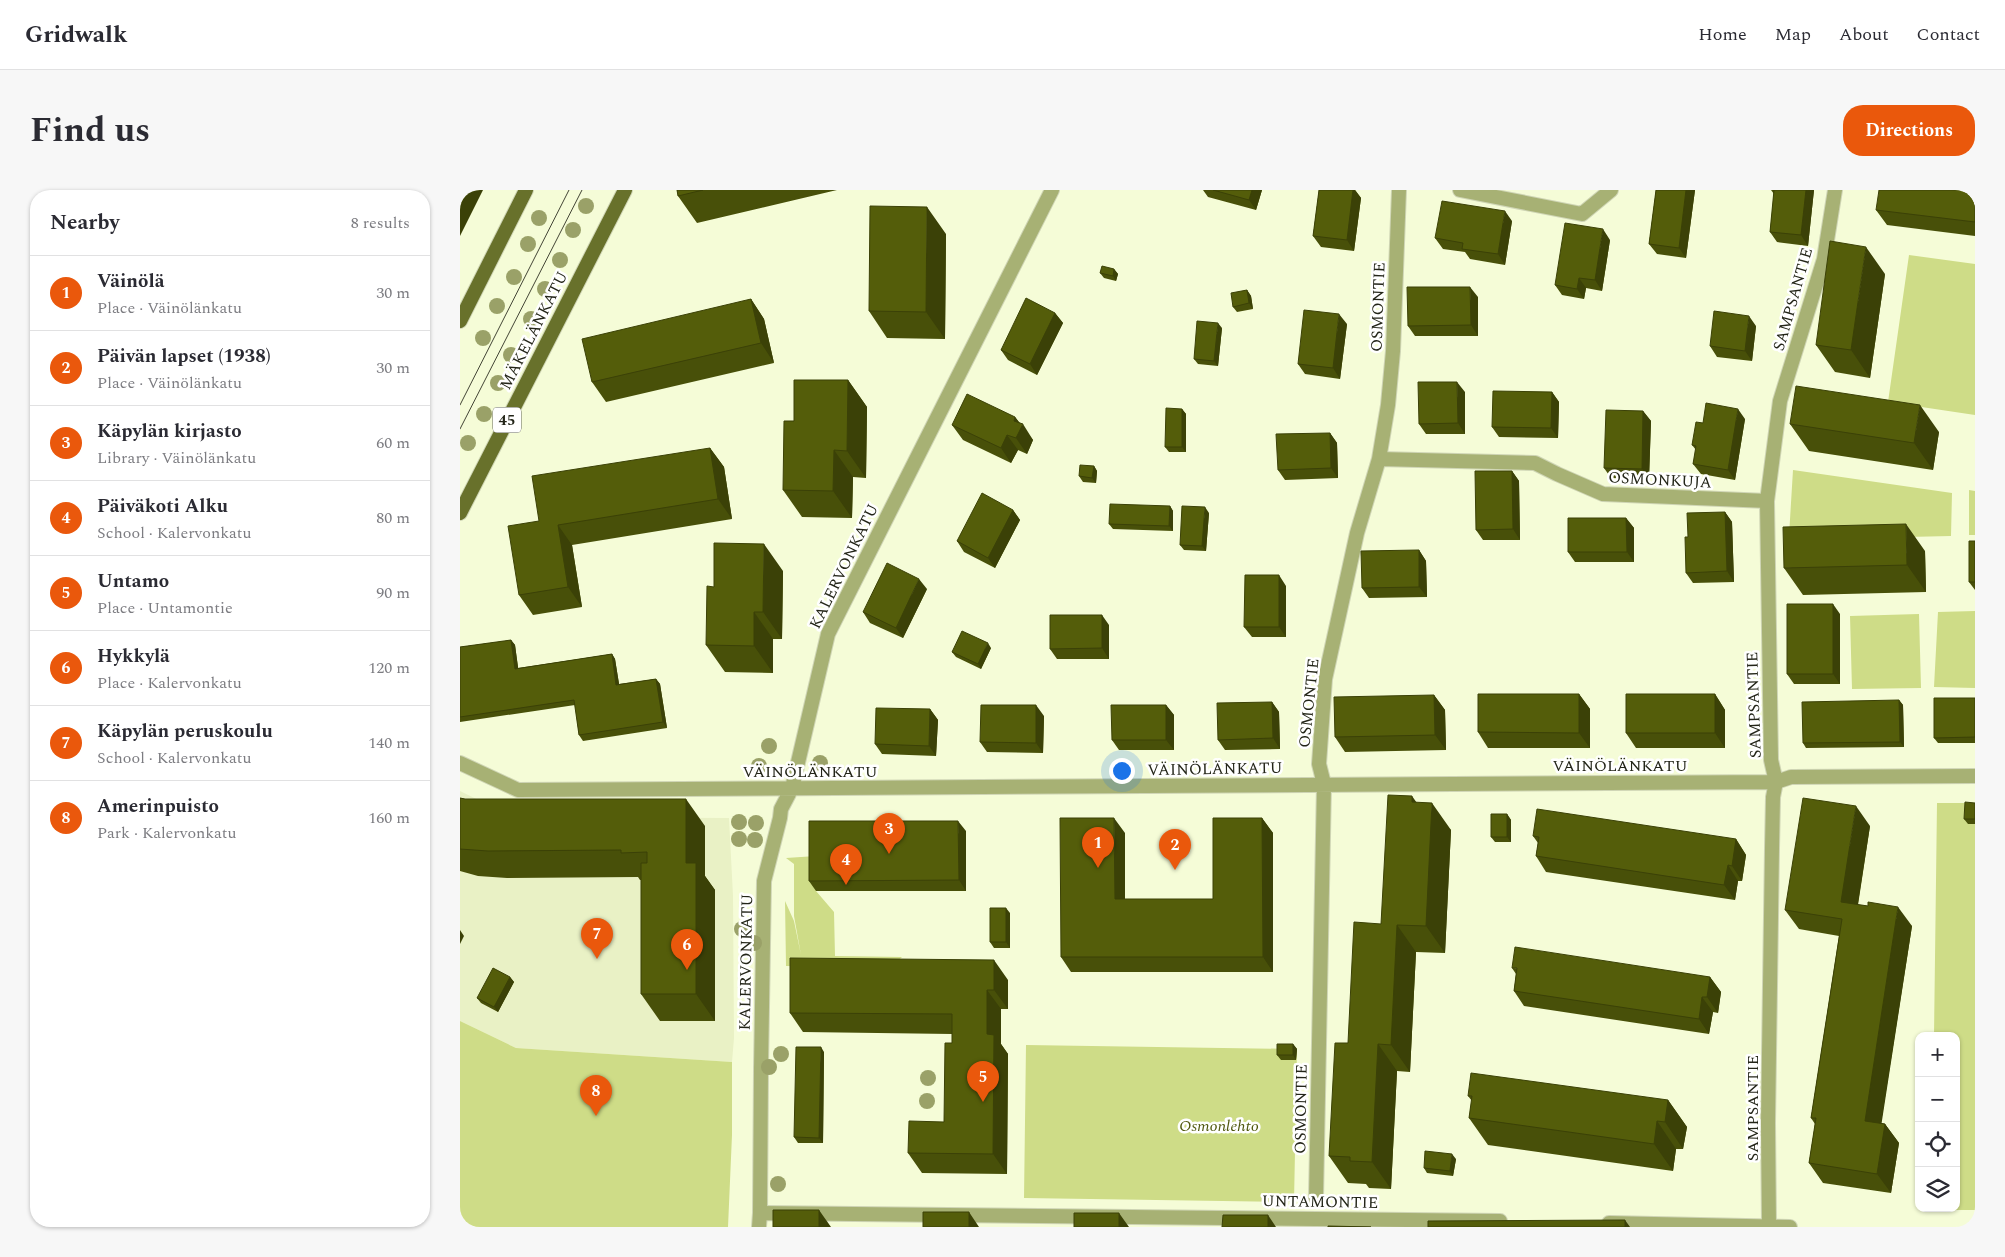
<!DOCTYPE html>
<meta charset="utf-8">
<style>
:root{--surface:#fff;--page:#f7f7f7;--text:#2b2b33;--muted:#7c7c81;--line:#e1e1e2;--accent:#ea580c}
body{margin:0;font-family:Spectral,serif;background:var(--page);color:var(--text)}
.controls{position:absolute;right:15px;bottom:15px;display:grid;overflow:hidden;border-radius:10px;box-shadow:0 1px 4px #0004}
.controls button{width:45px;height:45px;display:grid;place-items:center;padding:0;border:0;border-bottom:1px solid var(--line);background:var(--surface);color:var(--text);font:25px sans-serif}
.you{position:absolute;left:661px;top:580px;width:18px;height:18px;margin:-12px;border:4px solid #fff;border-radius:50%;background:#1a73e8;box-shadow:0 0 0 8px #1a73e833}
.badge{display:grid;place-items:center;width:32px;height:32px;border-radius:50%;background:var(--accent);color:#fff;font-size:16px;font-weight:700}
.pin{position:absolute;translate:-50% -41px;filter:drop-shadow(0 1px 2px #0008)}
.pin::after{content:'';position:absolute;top:26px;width:18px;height:15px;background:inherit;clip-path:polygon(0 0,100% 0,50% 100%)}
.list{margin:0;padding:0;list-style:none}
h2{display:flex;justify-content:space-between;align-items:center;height:65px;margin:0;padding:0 20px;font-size:21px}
h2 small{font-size:16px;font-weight:400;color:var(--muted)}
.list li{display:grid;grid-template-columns:32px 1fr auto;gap:15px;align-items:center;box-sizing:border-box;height:75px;padding:0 20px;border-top:1px solid var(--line)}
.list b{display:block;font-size:19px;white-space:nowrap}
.list p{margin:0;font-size:16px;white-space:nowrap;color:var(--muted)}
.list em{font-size:16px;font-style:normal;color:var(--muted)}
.icon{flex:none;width:28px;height:28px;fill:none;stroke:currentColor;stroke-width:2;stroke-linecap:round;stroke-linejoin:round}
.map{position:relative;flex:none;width:1515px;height:1037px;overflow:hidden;border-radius:20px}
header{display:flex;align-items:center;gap:30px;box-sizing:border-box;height:70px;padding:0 25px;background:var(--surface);border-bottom:1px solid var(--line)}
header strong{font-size:24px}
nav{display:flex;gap:28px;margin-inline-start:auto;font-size:18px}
.intro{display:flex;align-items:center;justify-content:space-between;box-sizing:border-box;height:120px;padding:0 30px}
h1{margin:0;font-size:35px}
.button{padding:12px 22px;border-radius:20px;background:var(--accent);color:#fff;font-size:18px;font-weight:700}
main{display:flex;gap:30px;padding:0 30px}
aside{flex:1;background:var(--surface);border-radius:20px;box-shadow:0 1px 4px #0004}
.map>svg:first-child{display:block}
.built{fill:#e9f1c5}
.green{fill:#cedc87}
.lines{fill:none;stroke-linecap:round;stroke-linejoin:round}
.pedestrian-casing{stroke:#cfd5b5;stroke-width:16}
.minor-casing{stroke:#cfd5b5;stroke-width:16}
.primary-casing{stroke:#cfd5b5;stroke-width:16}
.pedestrian{stroke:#a7b174;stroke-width:14}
.minor{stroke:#a7b174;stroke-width:14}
.primary{stroke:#68712b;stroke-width:14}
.tram{stroke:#434535;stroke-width:1}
.tree{fill:#9aa168}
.wall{fill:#485009}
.shaded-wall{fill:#3b4107}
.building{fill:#545d0a;stroke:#3b4107}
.labels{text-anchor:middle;stroke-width:5;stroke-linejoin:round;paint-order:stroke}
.shield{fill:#fff;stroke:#65665d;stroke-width:1}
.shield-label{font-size:15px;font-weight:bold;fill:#232518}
.street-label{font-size:16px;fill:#232518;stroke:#fff}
.park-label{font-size:16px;font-style:italic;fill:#4f570e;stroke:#fff}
</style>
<header>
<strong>Gridwalk</strong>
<nav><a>Home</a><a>Map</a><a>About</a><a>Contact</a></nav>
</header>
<div class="intro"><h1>Find us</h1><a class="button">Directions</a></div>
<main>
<aside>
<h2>Nearby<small>8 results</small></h2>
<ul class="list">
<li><span class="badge">1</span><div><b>Väinölä</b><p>Place · Väinölänkatu</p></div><em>30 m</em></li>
<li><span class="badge">2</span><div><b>Päivän lapset (1938)</b><p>Place · Väinölänkatu</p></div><em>30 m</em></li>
<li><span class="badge">3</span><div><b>Käpylän kirjasto</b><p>Library · Väinölänkatu</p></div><em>60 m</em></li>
<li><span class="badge">4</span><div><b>Päiväkoti Alku</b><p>School · Kalervonkatu</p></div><em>80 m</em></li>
<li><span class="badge">5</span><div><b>Untamo</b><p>Place · Untamontie</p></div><em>90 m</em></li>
<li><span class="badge">6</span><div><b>Hykkylä</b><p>Place · Kalervonkatu</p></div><em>120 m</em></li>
<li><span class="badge">7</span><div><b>Käpylän peruskoulu</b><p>School · Kalervonkatu</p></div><em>140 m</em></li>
<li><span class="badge">8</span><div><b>Amerinpuisto</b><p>Park · Kalervonkatu</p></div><em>160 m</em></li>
</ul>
</aside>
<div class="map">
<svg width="1515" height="1037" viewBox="0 0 1515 1037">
<rect width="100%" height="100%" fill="#f5fcd7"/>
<!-- built -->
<path class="built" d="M0,601L53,627L269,628L273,706L274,848L272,872L56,858L0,831Z"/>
<!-- green -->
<path class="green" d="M1449,65L1515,74V225L1428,212Z
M1333,280L1492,303L1491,346L1358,349L1329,346Z
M1509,300L1515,301V345H1509Z
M1515,421V498L1474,497L1478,422Z
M1459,424L1461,498L1392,499L1390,426Z
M1477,613H1515V1020H1472V1018H1496V846H1474Z
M356,666V701L374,722L375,766L442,767L430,778L326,776L325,711L334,731L341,765L334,726V674L326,668Z
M0,831L56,858L272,872V945L268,1037H0Z
M566,855L837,859L834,1012L564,1008Z"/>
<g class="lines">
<!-- pedestrian casing -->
<g class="pedestrian-casing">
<path id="pedestrian" d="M300,1023L301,879"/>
</g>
<!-- minor casing -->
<g class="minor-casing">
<path id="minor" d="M1000,0L1122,24L1151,0
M919,269L1075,273L1097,284L1143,304L1307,311
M0,573L58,600L1316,592L1331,587L1515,586
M301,879L304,691L320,628L321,619L332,598L368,444L592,0
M856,1009L864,594L859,574L865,489L897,343L919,269L928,215L933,161L939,0
M1149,1033L1330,1037
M1309,1036L1308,933L1312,658L1313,607L1316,592L1311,570L1307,311L1320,211L1364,69L1375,0
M299,1037L300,1023L1040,1031"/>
</g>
<!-- primary casing -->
<g class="primary-casing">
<path id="primary" d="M0,131L66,0
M0,323L165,0"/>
</g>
<!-- pedestrian -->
<use href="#pedestrian" class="pedestrian"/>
<!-- minor -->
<use href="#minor" class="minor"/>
<!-- primary -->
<use href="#primary" class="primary"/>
<!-- tram -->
<path class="tram" d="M0,215L109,0
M0,239L122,0"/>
</g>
<!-- trees -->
<g class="tree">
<circle cx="126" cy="16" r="8"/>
<circle cx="79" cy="28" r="8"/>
<circle cx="113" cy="40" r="8"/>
<circle cx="68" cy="54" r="8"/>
<circle cx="100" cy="70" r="8"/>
<circle cx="54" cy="87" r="8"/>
<circle cx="85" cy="99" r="8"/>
<circle cx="37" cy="116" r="8"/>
<circle cx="71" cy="129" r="8"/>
<circle cx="23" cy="148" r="8"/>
<circle cx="51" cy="165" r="8"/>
<circle cx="38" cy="193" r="8"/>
<circle cx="24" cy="224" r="8"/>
<circle cx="8" cy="253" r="8"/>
<circle cx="309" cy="556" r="8"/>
<circle cx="360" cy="573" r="8"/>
<circle cx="299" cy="576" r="8"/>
<circle cx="279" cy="632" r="8"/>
<circle cx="296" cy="633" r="8"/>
<circle cx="279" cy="649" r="8"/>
<circle cx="295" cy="650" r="8"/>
<circle cx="282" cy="739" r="8"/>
<circle cx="294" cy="753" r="8"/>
<circle cx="321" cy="864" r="8"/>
<circle cx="309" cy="877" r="8"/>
<circle cx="468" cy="888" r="8"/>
<circle cx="467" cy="911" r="8"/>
<circle cx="318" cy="994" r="8"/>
</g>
<!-- wall -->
<path class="wall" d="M217,0H377L237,33L218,6Z
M743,0H802L796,20L748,7Z
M859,0H895L901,8L894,61L861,57L853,46Z
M1196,0H1235L1226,68L1197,64L1189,54Z
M1311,0H1354L1348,56L1317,52L1310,42L1314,4Z
M1515,0V46L1427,35L1416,20Z
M1052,31L1045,75L1010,69L1005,62L983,59L975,48Z
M486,44L485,149L427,148L409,121Z
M1150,50L1142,101L1126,98L1124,109L1102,105L1095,95Z
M654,79L658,84L656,91L644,88L640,83Z
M1425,84L1410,188L1375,182L1356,155Z
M787,100L791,106L793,119L777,122L773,117Z
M1018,107V146H955L948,136Z
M291,109L304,129L314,173L146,212L132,192Z
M595,123L603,133L577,185L548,170L541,160Z
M887,134L880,189L845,184L838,174Z
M1296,136L1292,171L1257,167L1250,156Z
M762,138L758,176L738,174L734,169Z
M388,190L407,217L406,288L393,287L392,328L342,327L323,300L334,231Z
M1005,202V244H966L959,234Z
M1092,202L1099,212L1098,248L1039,247L1032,237Z
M722,219L726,224V262H709L705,257Z
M1183,221L1191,231L1189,289L1151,288L1144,278Z
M555,227L573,250L567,264L558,260L551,273L503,250L492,235Z
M1285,229L1275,290L1241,284L1233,274L1236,260L1232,255L1243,233Z
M1330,234L1479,242L1473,280L1349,261Z
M870,243L877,253L878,288L825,290L818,280Z
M250,258L264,277L272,329L112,355L122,417L73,425L59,405L79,331Z
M634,276L637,281L636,293L623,292L619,286Z
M1052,281L1059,291L1060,350H1023L1016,340Z
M710,316L713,321V341L653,339L649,334Z
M553,320L560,330L535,378L504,362L497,351Z
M1265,322L1272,332L1274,392L1233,393L1226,383L1228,347Z
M749,323L746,361L724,360L720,355Z
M1166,328L1174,338V372H1115L1108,362Z
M1515,351V400L1509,392Z
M959,360L966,371L967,407L909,408L902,398Z
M1465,361L1466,402L1343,405L1324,378Z
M323,381L322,449H313V483L265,482L246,455L254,397Z
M826,396V447H792L784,437Z
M467,399L443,448L410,433L403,422Z
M1380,424V494H1334L1327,484Z
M649,435V469H597L590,459Z
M51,450L55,455L58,478L152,464L155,469L159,494L196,489L200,494L207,538L123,551L119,545L115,515L0,532V457Z
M531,458L521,479L496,467L492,462Z
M1119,504L1130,519V558H1028L1018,542Z
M1255,504L1265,520V558H1176L1166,543Z
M974,505L985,520L986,560L885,562L875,547Z
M1515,508V553H1478L1474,548Z
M1439,510L1443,515L1444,557L1346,558L1343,553Z
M812,512L819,522L820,559L765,560L758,550Z
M706,515L714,525V560H659L652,550Z
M470,519L478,530L476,566L422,564L415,554Z
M584,526L583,563L527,562L520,552Z
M0,608L5,609L245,636V686L255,700V831H200L181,804V690H180L178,687L47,688L18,686L0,681Z
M956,612L991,640L985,763L956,762L950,882L937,881L931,999L909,998L906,994L888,993L869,966L888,853L921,734Z
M1515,613V634H1508L1504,629Z
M1047,624L1051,630V652H1035L1031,647Z
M802,628L813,643V782H611L601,767L665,643V709H753Z
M1410,636L1398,715L1408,716L1452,736L1421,933L1425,934L1439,953L1431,1003L1363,993L1349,973L1355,934L1351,928L1379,746L1339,739L1325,720Z
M506,641V701H356L349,691Z
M1073,646L1276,649L1286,665L1282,691H1278L1275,710L1086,682L1076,666L1078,653Z
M550,723V758H534L530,752Z
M1052,778L1250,787L1261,802L1258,823L1253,822L1249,844L1064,816L1054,801L1056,784Z
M50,787L54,792L38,822L21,813L17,808Z
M548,790V819H541V854L548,864L547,984L462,983L448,963L484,932L492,853V844L343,842L330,823Z
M833,854L837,859L836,870H821L817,865Z
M364,862L363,953H338L334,947Z
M1008,906L1208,910L1227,937L1223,959H1216L1213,981L1028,955L1009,928L1012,911Z
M996,969L993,986L967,983L964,978Z"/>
<!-- shaded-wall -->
<path class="shaded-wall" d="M0,0H23L0,46Z
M792,0H802L796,20L789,10Z
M893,0H895L901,8L894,61L887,50Z
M1226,0H1235L1226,68L1219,58Z
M1346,0H1354L1348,56L1341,45Z
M467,17L486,44L485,149L466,122Z
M1045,21L1052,31L1045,75L1038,64Z
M1143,39L1150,50L1142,101L1135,90Z
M1406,57L1425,84L1410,188L1391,160Z
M654,79L658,84L656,91L653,86Z
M1119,88L1126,98L1124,109L1117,99Z
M1010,97L1018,107V146L1011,135Z
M787,100L791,106L793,119L789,113Z
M291,109L304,129L314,173L301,153Z
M595,123L603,133L577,185L570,174Z
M879,124L887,134L880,189L873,178Z
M1289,126L1296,136L1292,171L1285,161Z
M758,133L762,138L758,176L754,171Z
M388,190L407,217L406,288L387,261Z
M997,192L1005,202V244L998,233Z
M1092,202L1099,212L1098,248L1091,238Z
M1460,215L1479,242L1473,280L1454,253Z
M722,219L726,224V262L722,257Z
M1278,219L1285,229L1275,290L1268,280Z
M1183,221L1191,231L1189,289L1182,279Z
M555,227L562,236L563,234L573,250L567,264L556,248L554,231Z
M870,243L877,253L878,288L871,278Z
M547,245L558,260L551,273L541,258Z
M250,258L264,277L272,329L258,309Z
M374,260L393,287L392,328L373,301Z
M634,276L637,281L636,293L632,288Z
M1052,281L1059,291L1060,350L1053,339Z
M710,316L713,321V341L709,336Z
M745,317L749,323L746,361L742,356Z
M553,320L560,330L535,378L528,368Z
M1265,322L1272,332L1274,392L1267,381Z
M1166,328L1174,338V372L1167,362Z
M1446,334L1465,361L1466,402L1447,375Z
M98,335L112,355L122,417L108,397Z
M304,354L323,381L322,449L303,422Z
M959,360L966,371L967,407L959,397Z
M819,385L826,396V447L819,437Z
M459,389L467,399L443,448L436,438Z
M1373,414L1380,424V494L1373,484Z
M294,422L313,449V483L294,456Z
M642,425L649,435V469L642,458Z
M51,450L55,455L59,484L55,479Z
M528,453L531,458L521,479L518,474Z
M152,464L155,469L160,500L156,495Z
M196,489L200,494L207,538L203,532Z
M1119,504L1130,519V558L1119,543Z
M1255,504L1265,520V558L1255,543Z
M974,505L985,520L986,560L975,545Z
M1439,510L1443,515L1444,557L1440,552Z
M812,512L819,522L820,559L813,548Z
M576,515L584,526L583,563L576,553Z
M706,515L714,525V560L706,550Z
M470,519L478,530L476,566L469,556Z
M952,606L971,633L972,613L991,640L985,763L966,736L952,612Z
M226,609L245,636V686L255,700V831L236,804L226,673Z
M1396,616L1410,636L1395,732L1381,712Z
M1047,624L1051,630V652L1047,647Z
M654,628L665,643V724L655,709Z
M802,628L813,643V782L803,767Z
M498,631L506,641V701L499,690Z
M1276,649L1286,665L1282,691L1272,676Z
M1268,675L1278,691L1275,710L1264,695Z
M1438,717L1452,736L1419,950L1405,931Z
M546,718L550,723V758L546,752Z
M937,735L956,762L950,882L931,855Z
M0,740L4,746L0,754Z
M534,770L548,790V819L534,800Z
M50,787L54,792L38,822L34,817Z
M1250,787L1261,802L1258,823L1247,807Z
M527,800L541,819V854L548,864L547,984L533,964L527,844Z
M1242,807L1253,822L1249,844L1239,829Z
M833,854L837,859L836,870L833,865Z
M918,854L937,881L931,999L912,972Z
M361,857L364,862L363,953L359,948Z
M1208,910L1227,937L1223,959L1205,932Z
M1197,931L1216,959L1213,981L1194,954Z
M1425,934L1439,953L1431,1003L1417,984Z
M992,964L996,969L993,986L990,981Z
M359,1020L371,1037H359Z
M509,1022L519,1037H509Z
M659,1023L669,1037H659Z
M808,1025L816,1037H808Z
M1165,1030L1170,1037H1165Z"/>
<!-- building -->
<path class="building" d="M217,0H243L218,6Z
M753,0H792L789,10Z
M859,0H893L887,50L853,46Z
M1196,0H1226L1219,58L1189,54Z
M1314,0H1346L1341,45L1310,42Z
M1419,0H1515V32L1416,20Z
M982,11L1045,21L1038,64L1002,59L1003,53L975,48Z
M410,16L467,17L466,122L409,121Z
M1105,33L1143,39L1135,90L1119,88L1117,99L1095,95Z
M1370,51L1406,57L1391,160L1356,155Z
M642,76L654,79L653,86L640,83Z
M947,97H1010L1011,135L948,136Z
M787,100L789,113L773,117L771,103Z
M566,108L595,123L570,174L541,160Z
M291,109L301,153L132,192L122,149Z
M844,120L879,124L873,178L838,174Z
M1254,121L1289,126L1285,161L1250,156Z
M737,131L758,133L754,171L734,169Z
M334,190H388L387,261L374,260L373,301L323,300L324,231H334Z
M958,192H997L998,233L959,234Z
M1336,196L1460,215L1454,253L1330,234Z
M1033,201L1092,202L1091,238L1032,237Z
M507,204L555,227L554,231L563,234L556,248L547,245L541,258L492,235Z
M1246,213L1278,219L1268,280L1233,274L1236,256L1232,255L1236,232L1243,233Z
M706,218L722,219V257H705Z
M1146,220L1183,221L1182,279L1144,278Z
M870,243L871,278L818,280L816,244Z
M250,258L258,309L98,335L108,397L59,405L48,336L79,331L72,286Z
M620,275L634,276L632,288L619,286Z
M1015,281H1052L1053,339L1016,340Z
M522,303L553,320L528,368L497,351Z
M650,314L710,316L709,336L649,334Z
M722,316L745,317L742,356L720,355Z
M1265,322L1267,381L1226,383L1225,347H1228L1227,323Z
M1108,328H1166L1167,362H1108Z
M1446,334L1447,375L1324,378L1323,337Z
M1509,351H1515V392H1509Z
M254,353L304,354L303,422H294V456L246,455L247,396L254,397Z
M959,360V397L902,398L901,361Z
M427,373L459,389L436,438L403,422Z
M785,385H819V437H784Z
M1327,414H1373V484H1327Z
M590,425H642V458L590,459Z
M502,441L528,453L518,474L492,462Z
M51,450L55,479L152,464L156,495L196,489L203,532L119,545L114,510L0,527V457Z
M1018,504H1119V543L1018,542Z
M1166,504H1255V543H1166Z
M974,505L975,545L875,547L874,507Z
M1474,508H1515V547L1474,548Z
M1439,510L1440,552L1343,553L1342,512Z
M812,512L813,548L758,550L757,513Z
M521,515H576V553L520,552Z
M651,515H706V550H652Z
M416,518L470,519L469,556L415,554Z
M928,605L952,606V612L972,613L966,736L937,735L931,855L918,854L912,972L890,971V967L869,966L875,853H888L894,732L921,734Z
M0,608L5,609H226V673H236V804H181V673H187V662L161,663V660L28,661L0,659Z
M1343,608L1396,616L1381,712L1408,716V712L1438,717L1405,931L1425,934L1417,984L1349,973L1356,928H1351L1382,729L1325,720Z
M1505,612L1515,613V629H1504Z
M1077,619L1276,649L1272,676L1268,675L1264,695L1076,666L1079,647L1073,646Z
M1031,624H1047V647H1031Z
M600,628H654L655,709H753V628H802L803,767H601Z
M349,631H498L499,690L349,691Z
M530,718H546V752H530Z
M1055,757L1250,787L1247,807H1242L1239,829L1054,801L1057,778H1052Z
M330,768L534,770V800H527V844L534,845L533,964L448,963L449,931L484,932L485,853H492V824L330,823Z
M33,778L50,787L34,817L17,808Z
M817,854H833V865H817Z
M336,857H361L359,948L334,947Z
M1011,883L1208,910L1205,932L1197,931L1194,954L1009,928L1012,906H1008Z
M965,961L992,964L990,981L964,978Z
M313,1020H359V1037H313Z
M463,1022H509V1037H463Z
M614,1023H659V1037H614Z
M763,1025H808V1037H762Z
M1165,1030V1037H968V1031Z
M868,1036L911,1037H868Z"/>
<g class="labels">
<!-- shield labels -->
<rect class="shield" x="33" y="217.5" width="28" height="25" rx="4"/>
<g class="shield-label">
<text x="47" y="235">45</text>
</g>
<!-- street labels -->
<g class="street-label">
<text transform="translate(1332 109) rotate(-74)" y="6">SAMPSANTIE</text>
<text transform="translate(917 117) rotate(-88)" y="6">OSMONTIE</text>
<text transform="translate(73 140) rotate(-63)" y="6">MÄKELÄNKATU</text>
<text transform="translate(1200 289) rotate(3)" y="6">OSMONKUJA</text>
<text transform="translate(383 376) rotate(-64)" y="6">KALERVONKATU</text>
<text transform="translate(848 513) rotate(-84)" y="6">OSMONTIE</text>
<text transform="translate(1293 515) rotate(-92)" y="6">SAMPSANTIE</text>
<text x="1160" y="581">VÄINÖLÄNKATU</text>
<text transform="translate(755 578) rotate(-1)" y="6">VÄINÖLÄNKATU</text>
<text x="350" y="587">VÄINÖLÄNKATU</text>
<text transform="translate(285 772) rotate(-89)" y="6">KALERVONKATU</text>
<text transform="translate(1292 918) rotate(-90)" y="6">SAMPSANTIE</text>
<text transform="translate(840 919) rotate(-89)" y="6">OSMONTIE</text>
<text transform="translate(860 1011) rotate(1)" y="6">UNTAMONTIE</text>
</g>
<!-- park labels -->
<g class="park-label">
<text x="759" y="941">Osmonlehto</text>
</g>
</g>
</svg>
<div class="controls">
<button>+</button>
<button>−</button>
<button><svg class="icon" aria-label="locate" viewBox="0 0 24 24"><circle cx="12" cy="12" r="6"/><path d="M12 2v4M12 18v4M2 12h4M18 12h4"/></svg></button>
<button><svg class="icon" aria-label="layers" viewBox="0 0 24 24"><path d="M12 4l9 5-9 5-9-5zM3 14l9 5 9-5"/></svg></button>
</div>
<div class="you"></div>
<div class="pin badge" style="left:638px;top:678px">1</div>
<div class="pin badge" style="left:715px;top:680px">2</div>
<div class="pin badge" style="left:429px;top:664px">3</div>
<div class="pin badge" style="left:386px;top:695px">4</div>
<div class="pin badge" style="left:523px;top:912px">5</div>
<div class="pin badge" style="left:227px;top:780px">6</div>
<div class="pin badge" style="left:137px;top:769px">7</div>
<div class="pin badge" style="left:136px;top:926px">8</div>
</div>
</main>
